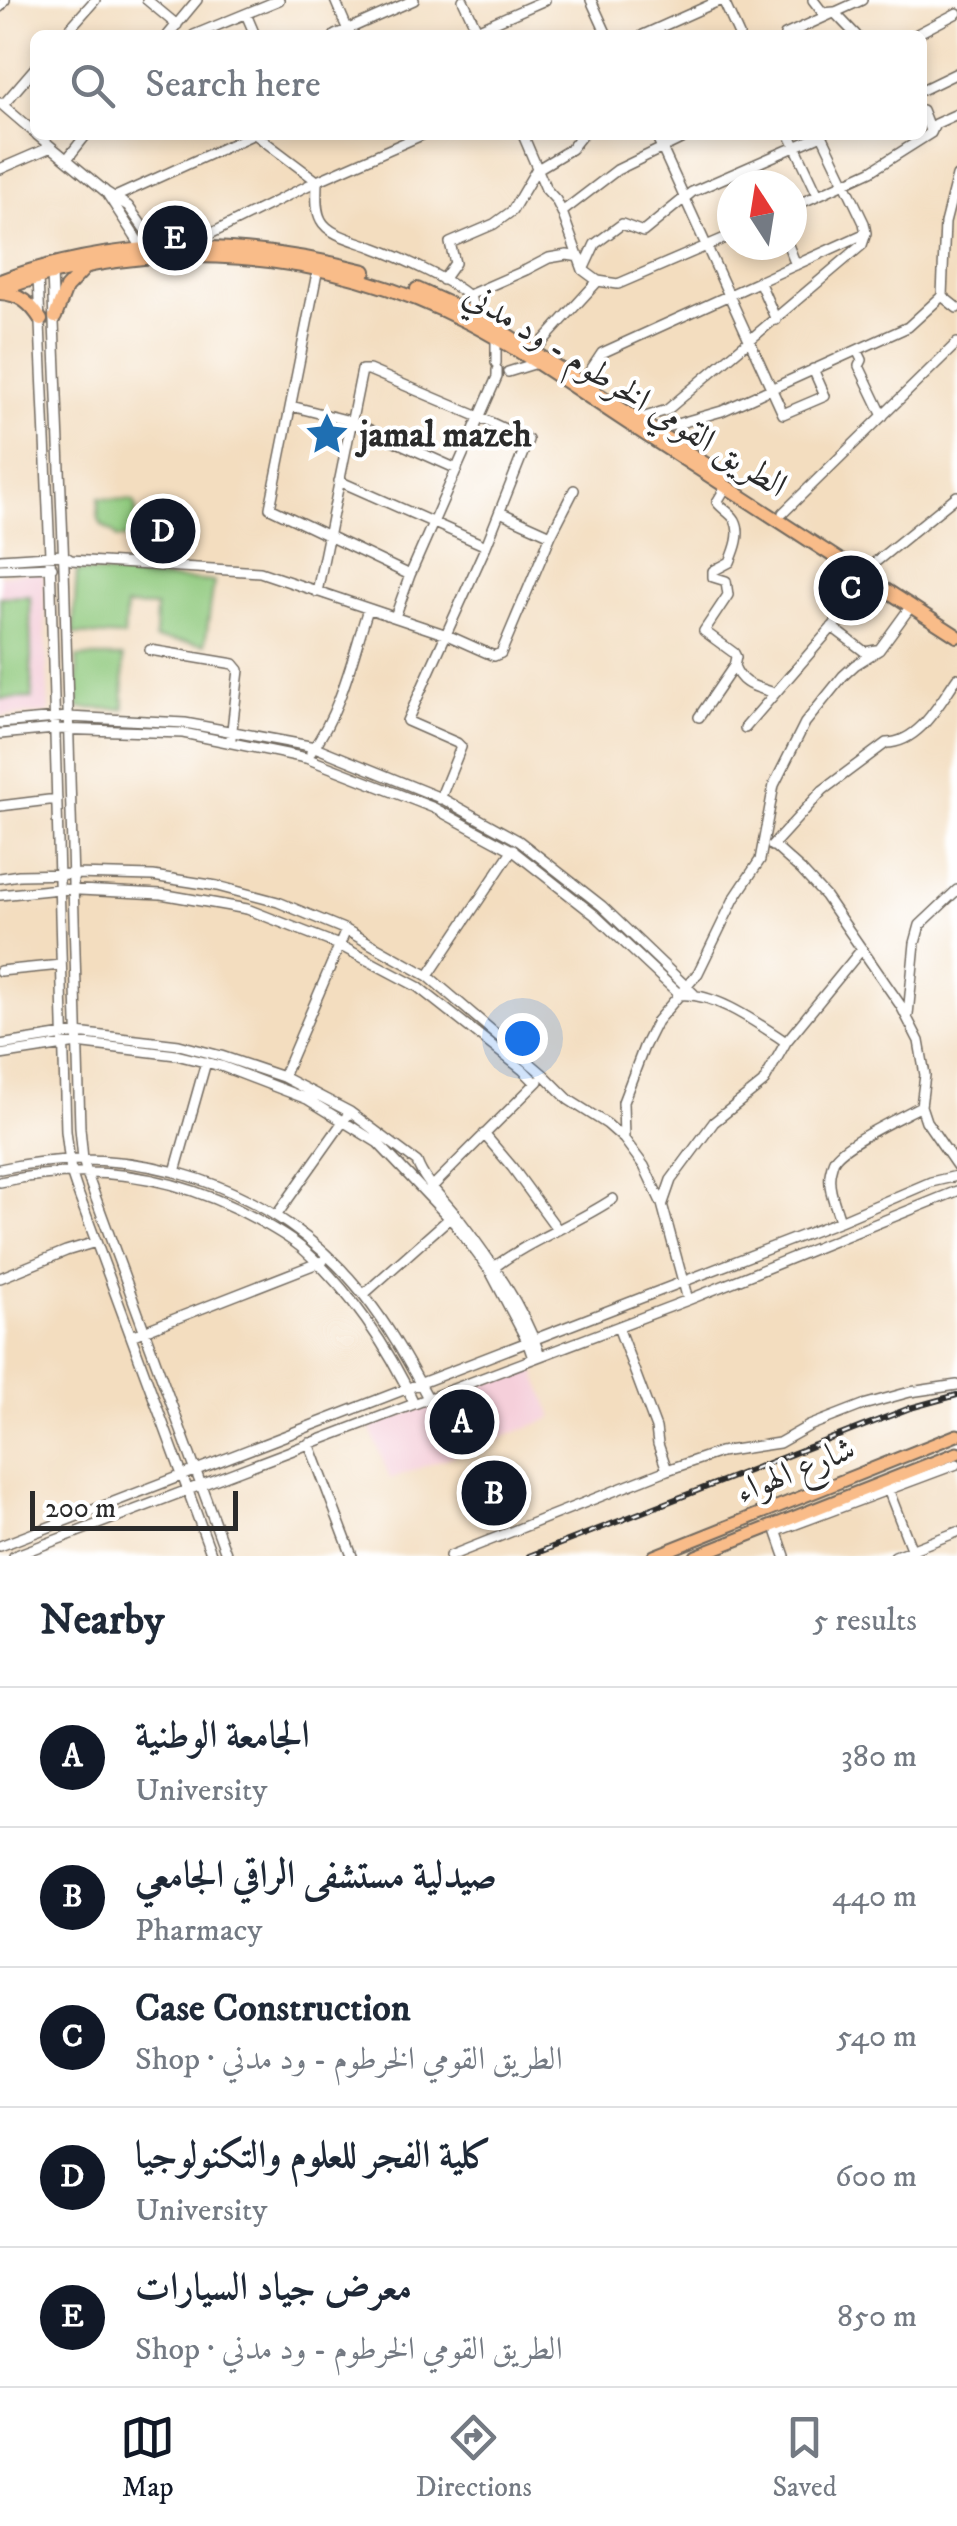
<!DOCTYPE html>
<meta charset="utf-8">
<style>
:root{--surface:#fff;--page:#f2f2f3;--text:#1f2937;--muted:#747a83;--line:#e0e1e3;--accent:#111827}
body{margin:0;font-family:"IM FELL DW Pica",Amiri,serif;background:var(--page);color:var(--text)}
.compass{position:absolute;left:717px;top:170px;width:90px;height:90px;border-radius:50%;background:var(--surface);box-shadow:0 5px 15px #0003;rotate:348deg}
.scale{position:absolute;left:30px;bottom:25px;width:208px;box-sizing:border-box;padding-left:10px;border:5px solid #2b2b2b;border-top:0;font-size:28px;line-height:35px;white-space:nowrap;color:#2b2b2b;-webkit-text-stroke:8px #fff;paint-order:stroke}
.you{position:absolute;left:522px;top:1038px;width:35px;height:35px;margin:-25px;border:8px solid #fff;border-radius:50%;background:#1a73e8;box-shadow:0 0 0 15px #1a73e833}
.badge{display:grid;place-items:center;width:65px;height:65px;border-radius:50%;background:var(--accent);color:#fff;font-size:32px;font-weight:700}
.pin{position:absolute;translate:-50% -50%;border:5px solid #fff;box-shadow:0 2px 10px #0006}
.list{margin:0;padding:0;list-style:none}
h2{display:flex;justify-content:space-between;align-items:center;height:130px;margin:0;padding:0 40px;font-size:42px}
h2 small{font-size:32px;font-weight:400;color:var(--muted)}
.list li{display:grid;grid-template-columns:65px 1fr auto;gap:30px;align-items:center;box-sizing:border-box;height:140px;padding:0 40px;border-top:2px solid var(--line)}
.list b{display:block;font-size:38px;white-space:nowrap}
.list p{margin:0;font-size:32px;white-space:nowrap;color:var(--muted)}
.list em{font-size:32px;font-style:normal;color:var(--muted)}
.icon{flex:none;width:55px;height:55px;fill:none;stroke:currentColor;stroke-width:2;stroke-linecap:round;stroke-linejoin:round}
.map{position:relative;flex:none;width:957px;height:1556px;overflow:hidden}
.search{position:absolute;background:var(--surface);box-shadow:0 5px 15px #0003;left:30px;right:30px;top:30px;height:110px;display:flex;align-items:center;gap:25px;box-sizing:border-box;padding:0 35px;border-radius:15px;color:var(--muted);font-size:38px}
.sheet{height:830px;background:var(--surface)}
nav{display:flex;justify-content:space-around;align-items:center;box-sizing:border-box;height:140px;border-top:2px solid var(--line);background:var(--surface);font-size:28px;color:var(--muted)}
nav a{display:grid;justify-items:center;gap:5px}
nav .on{color:var(--accent)}
.map>svg:first-child{display:block}
.built{fill:#f5cfda}
.green{fill:#8fc97d;stroke:#5d7a54;stroke-width:2.5}
.lines{fill:none;stroke-linecap:round;stroke-linejoin:round}
.minor-casing{stroke:#71695f;stroke-width:12}
.major-casing{stroke:#71695f;stroke-width:15}
.highway-casing{stroke:#71695f;stroke-width:16}
.minor{stroke:#fff;stroke-width:9}
.major{stroke:#f9bc89;stroke-width:11}
.highway{stroke:#f9bc89;stroke-width:12}
.rail-casing{stroke:#2b2b2b;stroke-width:6}
.rail{stroke:#fff;stroke-width:2.5;stroke-dasharray:8;stroke-linecap:butt}
.labels{text-anchor:middle;stroke-width:8;stroke-linejoin:round;paint-order:stroke}
.street-label{font-size:35px;fill:#2b2b2b;stroke:#fff}
.poi-label{font-size:35px;font-weight:bold;fill:#2b2b2b;stroke:#fff;text-anchor:start}
</style>
<div class="map">
<svg width="957" height="1556" viewBox="0 0 957 1556">
<rect width="100%" height="100%" fill="#fff"/>
<filter id="ink" filterUnits="userSpaceOnUse"><feTurbulence type="fractalNoise" baseFrequency=".01" numOctaves="2"/><feDisplacementMap in="SourceGraphic" scale="20" xChannelSelector="R" yChannelSelector="G"/><feConvolveMatrix kernelMatrix="1 2 1 2 8 2 1 2 1" color-interpolation-filters="sRGB"/></filter>
<filter id="wash" filterUnits="userSpaceOnUse"><feTurbulence type="fractalNoise" baseFrequency=".0048" numOctaves="4" result="noise"/><feDisplacementMap in="SourceGraphic" scale="40" xChannelSelector="R" yChannelSelector="G"/><feGaussianBlur stdDeviation="2.25" result="paint"/><feColorMatrix in="noise" values="0 0 0 0 0 0 0 0 0 0 0 0 0 0 0 0 0 1.4 0 .05"/><feComposite in="paint" operator="in"/></filter>
<g filter="url(#wash)">
<rect width="100%" height="100%" fill="#f3ddbf"/>
<!-- built -->
<path class="built" d="M43,571L49,713L0,716V575Z
M533,1366L553,1418L390,1479L370,1427Z"/>
<!-- green -->
<path class="green" d="M99,498L134,501C139,513 134,525 136,538H117C113,530 109,531 102,525C96,519 99,506 99,498Z
M77,571L214,582L205,644L155,639L156,607L126,606L124,637L73,634Z
M30,596L32,698L0,699V597Z
M77,657H123L124,709L78,708Z"/>
</g>
<g filter="url(#ink)">
<g class="lines">
<!-- minor casing -->
<g class="minor-casing">
<path id="minor" d="M147,0L177,25
M335,0L350,35
M463,0L478,32
M591,0L607,35
M723,0L739,35
M813,0L823,13L834,12L856,35
M0,7L5,0
M246,14L255,35
M64,35L95,0
M168,35L197,0
M194,35L279,0
M335,35L414,0
M465,35L545,0
M643,35L721,0
M785,35L862,0
M915,35L957,13
M922,90L957,73
M0,103L35,133
M3,105L35,68
M922,110L931,133
M37,135L106,192L128,206L158,248
M256,135L317,181
M523,135L546,189L556,200L562,212L583,270L598,281
M656,135L783,414L825,396L813,369
M790,135L818,195
M67,159L86,135
M0,169L51,147
M957,176L945,223L942,296L957,308
M317,181C317,193 315,209 321,220C329,236 359,241 375,248C397,256 458,283 471,299L474,315
M106,192L143,249
M115,197L252,135
M792,207L871,171L931,133L935,124L957,114
M562,212L617,170L689,135
M188,245L317,181L422,135
M788,245L796,265
M318,268L270,508L410,575
M583,270L595,244L622,224L643,232L692,192L822,135
M52,273L64,567L80,1128L83,1159L88,1177L227,1556
M38,277L50,555L66,1131L71,1172L77,1190L212,1556
M443,280L455,263L450,243L494,224L512,211L536,170L571,149L582,135
M759,281L776,320
M469,295L526,270L549,258L567,255L580,257
M496,338V363
M857,350L862,360L859,366L883,416
M534,351L598,281L618,284L732,235
M508,372L537,363
M582,383L602,353L866,233
M291,406L350,421L457,469
M639,419L667,410L862,245L866,233L864,223L822,135
M656,430L722,411L908,327L942,296
M339,481L486,546
M500,512L551,535
M783,513L957,343
M0,559L63,555L71,560L260,572L447,635L494,656L501,653L551,535L574,490
M868,568L957,496
M0,569L52,567
M317,592L362,370H369L479,417L528,440L486,546L407,721L457,743L461,747L440,799
M395,617L410,575L497,377V370
M832,627L865,652L876,650
M150,650L234,664L239,670L231,738
M734,666C742,686 755,686 774,693
M699,717L734,666L736,657L734,653L704,631L728,595L726,581L713,577V571L730,562C735,550 742,533 735,520C731,513 722,509 717,502L726,487
M0,723L68,717L185,723L315,747L443,799L519,841L602,906L694,994
M745,728L841,617L869,579
M0,734L55,729L183,733L306,758L434,808L512,850L596,916L680,995C715,992 757,1023 786,1042
M311,752C342,709 352,658 368,609
M0,806L57,799
M773,845L801,870L825,896L901,1006L919,1041L925,1075L921,1106L926,1121L957,1166
M772,846L823,790L886,743C920,743 940,702 957,678
M0,878L19,875L74,874L153,876L217,886L278,902L346,930L428,976L544,1075L569,1100L607,1124L624,1139L644,1166L662,1204L688,1300
M0,895L59,889L161,894L247,909L339,945L418,987L523,1070L536,1083
M0,971L61,965
M428,976L513,849
M908,1015L915,943L920,925L957,890
M0,1045L77,1033L179,1045L221,1056L283,1077L350,1112L417,1162C425,1184 445,1200 459,1219C491,1261 522,1305 540,1355
M0,1055L77,1043L176,1055L221,1066L307,1099L378,1143L455,1224L490,1271L527,1341L533,1358
M283,1077L346,930
M484,1134L512,1167L558,1230
M624,1139L623,1102L644,1047L657,1021L698,973L734,899L760,860L774,785L805,723L843,676L855,665L879,650L911,606
M0,1169C135,1139 276,1185 363,1294C388,1325 409,1363 428,1398
M175,1172L206,1062
M0,1182C91,1162 176,1174 258,1220C274,1229 289,1237 303,1249C348,1288 389,1348 414,1403
M429,1190L538,1081
M663,1203L671,1180L714,1122L763,1083L786,1042L862,949
M276,1216L347,1116
M840,1221C836,1206 828,1190 830,1175C830,1173 833,1161 834,1160C842,1144 903,1116 921,1106
M492,1269C529,1240 574,1225 613,1199
M0,1278L66,1251L96,1242
M364,1294L453,1215
M618,1327L656,1428L658,1444L667,1470
M131,1336L323,1261
M309,1443L352,1556
M886,1484L914,1556
M0,1546L840,1221L931,1182L957,1176
M14,1556L688,1300L957,1191
M450,1556L667,1470L720,1452L779,1443L809,1426L863,1405L910,1392L957,1385
M785,1556L777,1533L780,1530L957,1464
M895,1556L957,1532"/>
</g>
<!-- major casing -->
<g class="major-casing">
<path id="major" d="M654,1556L957,1435
M696,1556L957,1453"/>
</g>
<!-- highway casing -->
<g class="highway-casing">
<path id="highway" d="M0,281C119,236 244,240 365,271
M417,289L474,315L506,334L724,476
M0,290C154,234 327,249 471,324C534,357 591,400 651,438C753,504 855,570 957,636
M0,293C20,294 31,304 41,320
M55,317L66,288L87,266"/>
</g>
<!-- minor -->
<use href="#minor" class="minor"/>
<!-- major -->
<use href="#major" class="major"/>
<!-- highway -->
<use href="#highway" class="highway"/>
<!-- rail casing -->
<g class="rail-casing">
<path id="rail" d="M529,1556L910,1408L957,1395"/>
</g>
<!-- rail -->
<use href="#rail" class="rail"/>
</g>
</g>
<!-- icons -->
<defs>
<g id="sight-bare" transform="scale(3.45)"><path d="M0-6L1.8-2.2L6-1.7L2.9 1.2L3.7 5.4L0 3.3L-3.7 5.4L-2.9 1.2L-6-1.7L-1.8-2.2Z" fill="#1f6fb2" stroke="#fff" stroke-width="2.5" paint-order="stroke"/></g>
</defs>
<g fill-rule="evenodd">
<use href="#sight-bare" x="327" y="434"/>
</g>
<g class="labels">
<!-- street labels -->
<g class="street-label">
<text transform="translate(626 389) rotate(32)" y="12">الطريق القومي الخرطوم - ود مدني</text>
<text transform="translate(795 1469) rotate(-22)" y="12">شارع الهواء</text>
</g>
<!-- poi labels -->
<g class="poi-label">
<text x="360" y="446">jamal mazeh</text>
</g>
</g>
</svg>
<svg class="compass" viewBox="-18 -18 36 36"><path d="M0-13l5 13h-10z" fill="#e53935"/><path d="M0 13l5-13h-10z" fill="#747a83"/></svg>
<div class="scale">200 m</div>
<div class="you"></div>
<div class="pin badge" style="left:462px;top:1422px">A</div>
<div class="pin badge" style="left:494px;top:1493px">B</div>
<div class="pin badge" style="left:851px;top:588px">C</div>
<div class="pin badge" style="left:163px;top:531px">D</div>
<div class="pin badge" style="left:175px;top:238px">E</div>
<div class="search"><svg class="icon" aria-label="search" viewBox="0 0 24 24"><circle cx="10" cy="10" r="6"/><path d="M15 15l6 6"/></svg>Search here</div>
</div>
<section class="sheet">
<h2>Nearby<small>5 results</small></h2>
<ul class="list">
<li><span class="badge">A</span><div><b>الجامعة الوطنية</b><p>University</p></div><em>380 m</em></li>
<li><span class="badge">B</span><div><b>صيدلية مستشفى الراقي الجامعي</b><p>Pharmacy</p></div><em>440 m</em></li>
<li><span class="badge">C</span><div><b>Case Construction</b><p>Shop · الطريق القومي الخرطوم - ود مدني</p></div><em>540 m</em></li>
<li><span class="badge">D</span><div><b>كلية الفجر للعلوم والتكنولوجيا</b><p>University</p></div><em>600 m</em></li>
<li><span class="badge">E</span><div><b>معرض جياد السيارات</b><p>Shop · الطريق القومي الخرطوم - ود مدني</p></div><em>850 m</em></li>
</ul>
</section>
<nav>
<a class="on"><svg class="icon" aria-label="map" viewBox="0 0 24 24"><path d="M3 6l6-2 6 2 6-2v14l-6 2-6-2-6 2zM9 4v14M15 6v14"/></svg>Map</a>
<a><svg class="icon" aria-label="directions" viewBox="0 0 24 24"><path d="M12 3l9 9-9 9-9-9zM9 14v-3h6M13 9l2 2-2 2"/></svg>Directions</a>
<a><svg class="icon" aria-label="saved" viewBox="0 0 24 24"><path d="M7 4h10v16l-5-4-5 4z"/></svg>Saved</a>
</nav>
